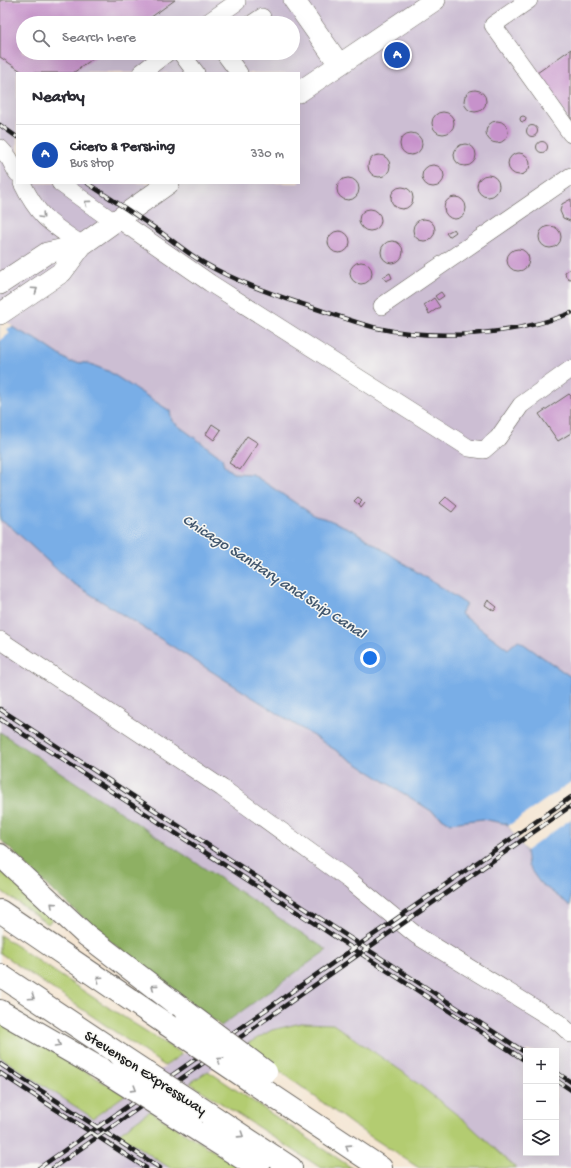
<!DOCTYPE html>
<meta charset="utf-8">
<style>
:root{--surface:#fff;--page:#f7f7f7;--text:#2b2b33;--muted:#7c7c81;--line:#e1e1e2;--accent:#b5179e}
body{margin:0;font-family:"Gochi Hand",sans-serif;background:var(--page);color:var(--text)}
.controls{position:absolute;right:12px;bottom:12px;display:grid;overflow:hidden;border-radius:0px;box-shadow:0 4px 16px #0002}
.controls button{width:36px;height:36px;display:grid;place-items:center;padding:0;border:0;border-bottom:1px solid var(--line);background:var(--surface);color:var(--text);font:20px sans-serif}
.you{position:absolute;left:370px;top:658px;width:14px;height:14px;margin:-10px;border:3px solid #fff;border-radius:50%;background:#1a73e8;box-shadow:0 0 0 6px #1a73e833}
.badge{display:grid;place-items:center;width:26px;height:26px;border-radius:50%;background:var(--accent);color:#fff;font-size:13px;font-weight:700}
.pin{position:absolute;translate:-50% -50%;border:2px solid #fff;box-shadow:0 1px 4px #0006}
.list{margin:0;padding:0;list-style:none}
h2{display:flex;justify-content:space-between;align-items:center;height:52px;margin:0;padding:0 16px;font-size:17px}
h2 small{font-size:13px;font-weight:400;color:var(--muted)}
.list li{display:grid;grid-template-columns:26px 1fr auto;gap:12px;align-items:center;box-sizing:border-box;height:60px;padding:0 16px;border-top:1px solid var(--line)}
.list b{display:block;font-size:15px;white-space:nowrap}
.list p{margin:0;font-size:13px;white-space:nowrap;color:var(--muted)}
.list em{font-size:13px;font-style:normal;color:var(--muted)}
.icon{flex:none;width:22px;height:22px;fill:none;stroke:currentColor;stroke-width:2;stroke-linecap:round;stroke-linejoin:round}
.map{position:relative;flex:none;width:571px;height:1168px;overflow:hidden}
.search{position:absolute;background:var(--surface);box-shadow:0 4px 16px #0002;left:16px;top:16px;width:284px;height:44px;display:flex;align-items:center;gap:10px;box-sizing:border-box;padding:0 14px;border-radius:22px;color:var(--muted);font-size:15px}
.panel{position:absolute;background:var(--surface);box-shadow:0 4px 16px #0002;left:16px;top:72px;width:284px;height:112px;border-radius:0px}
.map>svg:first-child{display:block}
.industrial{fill:#ccbed3;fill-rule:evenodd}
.green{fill:#b3cc71;stroke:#687446}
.forest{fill:#8eb063;stroke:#556640}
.water{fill:#79aee7;stroke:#4a6582}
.pier{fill:#f5e6d3}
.building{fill:#c792cb}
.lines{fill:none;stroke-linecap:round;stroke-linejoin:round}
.minor-casing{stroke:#68635c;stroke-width:18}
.major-casing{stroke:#68635c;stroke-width:22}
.highway-casing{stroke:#68635c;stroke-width:24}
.minor{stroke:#fff;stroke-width:17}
.major{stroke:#fff;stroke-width:21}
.highway{stroke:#fff;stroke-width:22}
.rail-casing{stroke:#1c1c1c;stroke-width:4.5}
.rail{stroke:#f6f6f2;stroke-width:3;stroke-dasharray:9;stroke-linecap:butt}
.highway-bridge-casing{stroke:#68635c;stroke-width:24;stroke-linecap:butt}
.highway-bridge{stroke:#fff;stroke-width:22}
.oneway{stroke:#999}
.labels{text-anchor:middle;stroke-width:3;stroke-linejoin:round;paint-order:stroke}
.street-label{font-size:15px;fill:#1c1c1c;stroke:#f6f6f2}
.water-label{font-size:16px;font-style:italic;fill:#41566d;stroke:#f6f6f2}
</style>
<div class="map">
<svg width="571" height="1168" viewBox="0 0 571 1168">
<rect width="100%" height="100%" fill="#f6f6f2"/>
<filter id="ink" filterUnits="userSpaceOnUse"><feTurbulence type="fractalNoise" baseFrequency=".025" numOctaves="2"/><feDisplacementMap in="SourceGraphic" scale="8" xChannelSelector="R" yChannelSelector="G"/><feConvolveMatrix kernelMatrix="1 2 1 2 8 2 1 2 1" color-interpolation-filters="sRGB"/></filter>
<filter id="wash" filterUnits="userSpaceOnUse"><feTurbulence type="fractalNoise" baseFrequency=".012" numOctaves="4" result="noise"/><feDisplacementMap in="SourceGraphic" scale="16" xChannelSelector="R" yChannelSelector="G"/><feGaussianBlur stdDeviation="0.9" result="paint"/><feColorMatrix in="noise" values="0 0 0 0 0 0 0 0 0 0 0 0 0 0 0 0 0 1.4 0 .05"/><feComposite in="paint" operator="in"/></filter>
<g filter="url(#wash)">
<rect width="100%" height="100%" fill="#f5e6d3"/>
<!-- industrial -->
<path class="industrial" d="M0,0H571V677L518,640L508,649L461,614L466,604L353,530L327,519L315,516L252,474L233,473L224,466L222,458L172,421L87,363L70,362L39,341L17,330L0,319ZM23,23H293V53H23ZM17,73H299V183H17Z
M0,520L450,823L483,819L507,824L526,851L528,866L540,883L571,906V1168H516L465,1121L403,1072L334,1024L301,1023L272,1030L250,1042L118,1134L170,1168H0V1057L94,1118L327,950L0,732ZM526,1051H556V1153H526Z"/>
<!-- green -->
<path class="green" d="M0,869L52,919L48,924L0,890Z
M0,935L100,1002L182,1054L165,1066L0,953Z
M0,1020L125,1095L93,1118L0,1057Z
M301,1023L333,1024L403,1072L465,1121L516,1168H419L353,1125L245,1045L272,1030Z
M208,1071L352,1168H321L190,1083Z
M150,1111L241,1168H170L118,1134Z"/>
<!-- forest -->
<path class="forest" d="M0,732L327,950L221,1026L112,943L47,886L0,839Z"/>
<!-- water -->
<path class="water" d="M0,319L17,330L39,341L70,362L87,363L108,371L170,411L172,421L222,458L224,466L233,473L252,474L315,516L327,519L353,530L466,604L461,614L508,649L518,640L571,677V906L540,883L528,866L526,851L507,824L483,819L450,823L68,580L11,527L0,520Z"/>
<!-- pier -->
<path class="pier" d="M0,317L13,326L7,329L10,333L0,341Z
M571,782V819L526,851L508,826Z"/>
<g id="blocks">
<!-- building -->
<path class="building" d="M0,0H175L143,23H23V53H101L73,73H24L0,57Z
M571,49V121L537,73Z
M464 101a11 11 0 1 1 22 0a11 11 0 1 1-22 0Z
M432 123a11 11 0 1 1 22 0a11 11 0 1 1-22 0Z
M520 119a3 3 0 1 1 6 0a3 3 0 1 1-6 0Z
M486 132a11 11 0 1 1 22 0a11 11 0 1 1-22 0Z
M526.5 131a5.5 5.5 0 1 1 11 0a5.5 5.5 0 1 1-11 0Z
M400 144a11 11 0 1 1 22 0a11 11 0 1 1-22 0Z
M536.5 147a5.5 5.5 0 1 1 11 0a5.5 5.5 0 1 1-11 0Z
M454 155a11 11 0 1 1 22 0a11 11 0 1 1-22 0Z
M508 164a11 11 0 1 1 22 0a11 11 0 1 1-22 0Z
M368 166a11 11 0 1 1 22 0a11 11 0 1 1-22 0Z
M422 176a11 11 0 1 1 22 0a11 11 0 1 1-22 0Z
M477 186a11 11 0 1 1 22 0a11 11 0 1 1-22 0Z
M337 189a11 11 0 1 1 22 0a11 11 0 1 1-22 0Z
M391 198a11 11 0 1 1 22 0a11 11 0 1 1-22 0Z
M444 208a11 11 0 1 1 22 0a11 11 0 1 1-22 0Z
M571,199V221H570L563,218L560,211L562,204Z
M359 220a11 11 0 1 1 22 0a11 11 0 1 1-22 0Z
M413 230a11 11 0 1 1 22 0a11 11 0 1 1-22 0Z
M539 237a11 11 0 1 1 22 0a11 11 0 1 1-22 0Z
M454,229L456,232L449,237L446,233Z
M328 242a11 11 0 1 1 22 0a11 11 0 1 1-22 0Z
M381 252a11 11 0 1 1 22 0a11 11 0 1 1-22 0Z
M507 260a11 11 0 1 1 22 0a11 11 0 1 1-22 0Z
M350 273a11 11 0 1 1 22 0a11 11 0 1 1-22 0Z
M571,268V279H570L566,277L565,272Z
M390,273L392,278L386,281L383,277Z
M441,292L444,296L438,300L435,296Z
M434,298L440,307L429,314L424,305Z
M569,394L571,396V433L558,441L539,414Z
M212,424L221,430L214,440L206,434Z
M247,436L258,443L240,470L229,463Z
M358,497L362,500L358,504L354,501Z
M446,497L457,506L452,512L440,503Z
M363,501L365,503L361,508L359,505Z
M488,600L497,607L494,611L485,605Z"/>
</g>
</g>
<g filter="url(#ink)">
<use href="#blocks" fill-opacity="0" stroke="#68635c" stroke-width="1"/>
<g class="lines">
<!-- minor casing -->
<g class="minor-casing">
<path id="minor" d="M529,0L493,25L571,134
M207,23L237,2
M253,23L262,17
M181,53L196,73
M224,53L239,73
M141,73L167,53
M0,148L9,158L17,173
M22,183C39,218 50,223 82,245
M60,183L114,222
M118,219L210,283L469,448L484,450L498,438L521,405L571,369
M382,306L571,176
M0,640L222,788L349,880L416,935L559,1023L571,1034"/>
</g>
<!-- major casing -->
<g class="major-casing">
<path id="major" d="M294,0L339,64
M299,92L435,0
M0,284L47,253L82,245
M0,314L62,272L82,245L169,183"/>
</g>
<!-- highway casing -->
<g class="highway-casing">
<path id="highway" d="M0,855L86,935L185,1011
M0,911L166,1024
M0,975L120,1055
M0,1011L101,1069
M252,1082L381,1168
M208,1113L291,1168
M191,1126L258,1168"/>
</g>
<!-- minor -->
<use href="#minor" class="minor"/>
<!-- major -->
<use href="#major" class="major"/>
<!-- highway -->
<use href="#highway" class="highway"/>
<!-- rail casing -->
<g class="rail-casing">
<path id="rail" d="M0,125L17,137
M87,183C108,197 129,210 150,225C169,237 185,252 204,263C235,281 269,293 302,304C327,312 352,322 377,328C436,341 515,335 571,313
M0,709L526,1053
M0,719L526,1061
M0,1064L160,1168
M556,1072L571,1082
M0,1073L146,1168
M556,1080L571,1090
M39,1168L571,797
M53,1168L571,806"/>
</g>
<!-- rail -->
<use href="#rail" class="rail"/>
<!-- highway-bridge casing -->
<g class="highway-bridge-casing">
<path id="highway-bridge" d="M185,1011L266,1072
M166,1024L252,1082
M120,1055L208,1113
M101,1069L191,1126"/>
</g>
<!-- highway-bridge -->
<use href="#highway-bridge" class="highway-bridge"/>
</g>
<!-- one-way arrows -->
<defs><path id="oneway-chevron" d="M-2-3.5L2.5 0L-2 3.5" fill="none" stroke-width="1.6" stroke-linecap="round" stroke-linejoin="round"/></defs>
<g class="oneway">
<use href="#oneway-chevron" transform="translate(87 203) rotate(-144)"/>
<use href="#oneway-chevron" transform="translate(42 216) rotate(47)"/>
<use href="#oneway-chevron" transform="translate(35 290) rotate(-34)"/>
<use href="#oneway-chevron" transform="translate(53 905) rotate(-138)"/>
<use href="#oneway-chevron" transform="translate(99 979) rotate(-146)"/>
<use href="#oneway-chevron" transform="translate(154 987) rotate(-143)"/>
<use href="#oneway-chevron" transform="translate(32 997) rotate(34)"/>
<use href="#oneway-chevron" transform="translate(58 1044) rotate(30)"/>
<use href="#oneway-chevron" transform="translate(220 1060) rotate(-146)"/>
<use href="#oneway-chevron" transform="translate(134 1089) rotate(32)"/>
<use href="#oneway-chevron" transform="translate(241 1135) rotate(33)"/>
<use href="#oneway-chevron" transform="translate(348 1147) rotate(-147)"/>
</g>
</g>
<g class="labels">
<!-- street labels -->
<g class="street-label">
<text transform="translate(146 1072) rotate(33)" y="5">Stevenson Expressway</text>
</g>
<!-- water labels -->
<g class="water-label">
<text transform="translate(275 575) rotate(33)" y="6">Chicago Sanitary and Ship Canal</text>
</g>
</g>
</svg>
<div class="controls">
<button>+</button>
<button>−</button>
<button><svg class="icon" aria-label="layers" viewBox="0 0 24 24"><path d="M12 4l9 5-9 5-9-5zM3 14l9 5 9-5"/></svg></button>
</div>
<div class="you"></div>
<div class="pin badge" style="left:397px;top:55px;background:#1a4fb4">A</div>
<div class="search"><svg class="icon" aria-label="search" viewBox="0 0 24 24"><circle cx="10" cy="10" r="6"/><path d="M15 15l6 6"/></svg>Search here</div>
<section class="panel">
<h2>Nearby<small></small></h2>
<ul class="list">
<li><span class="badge" style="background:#1a4fb4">A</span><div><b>Cicero &amp; Pershing</b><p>Bus stop</p></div><em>330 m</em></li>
</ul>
</section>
</div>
